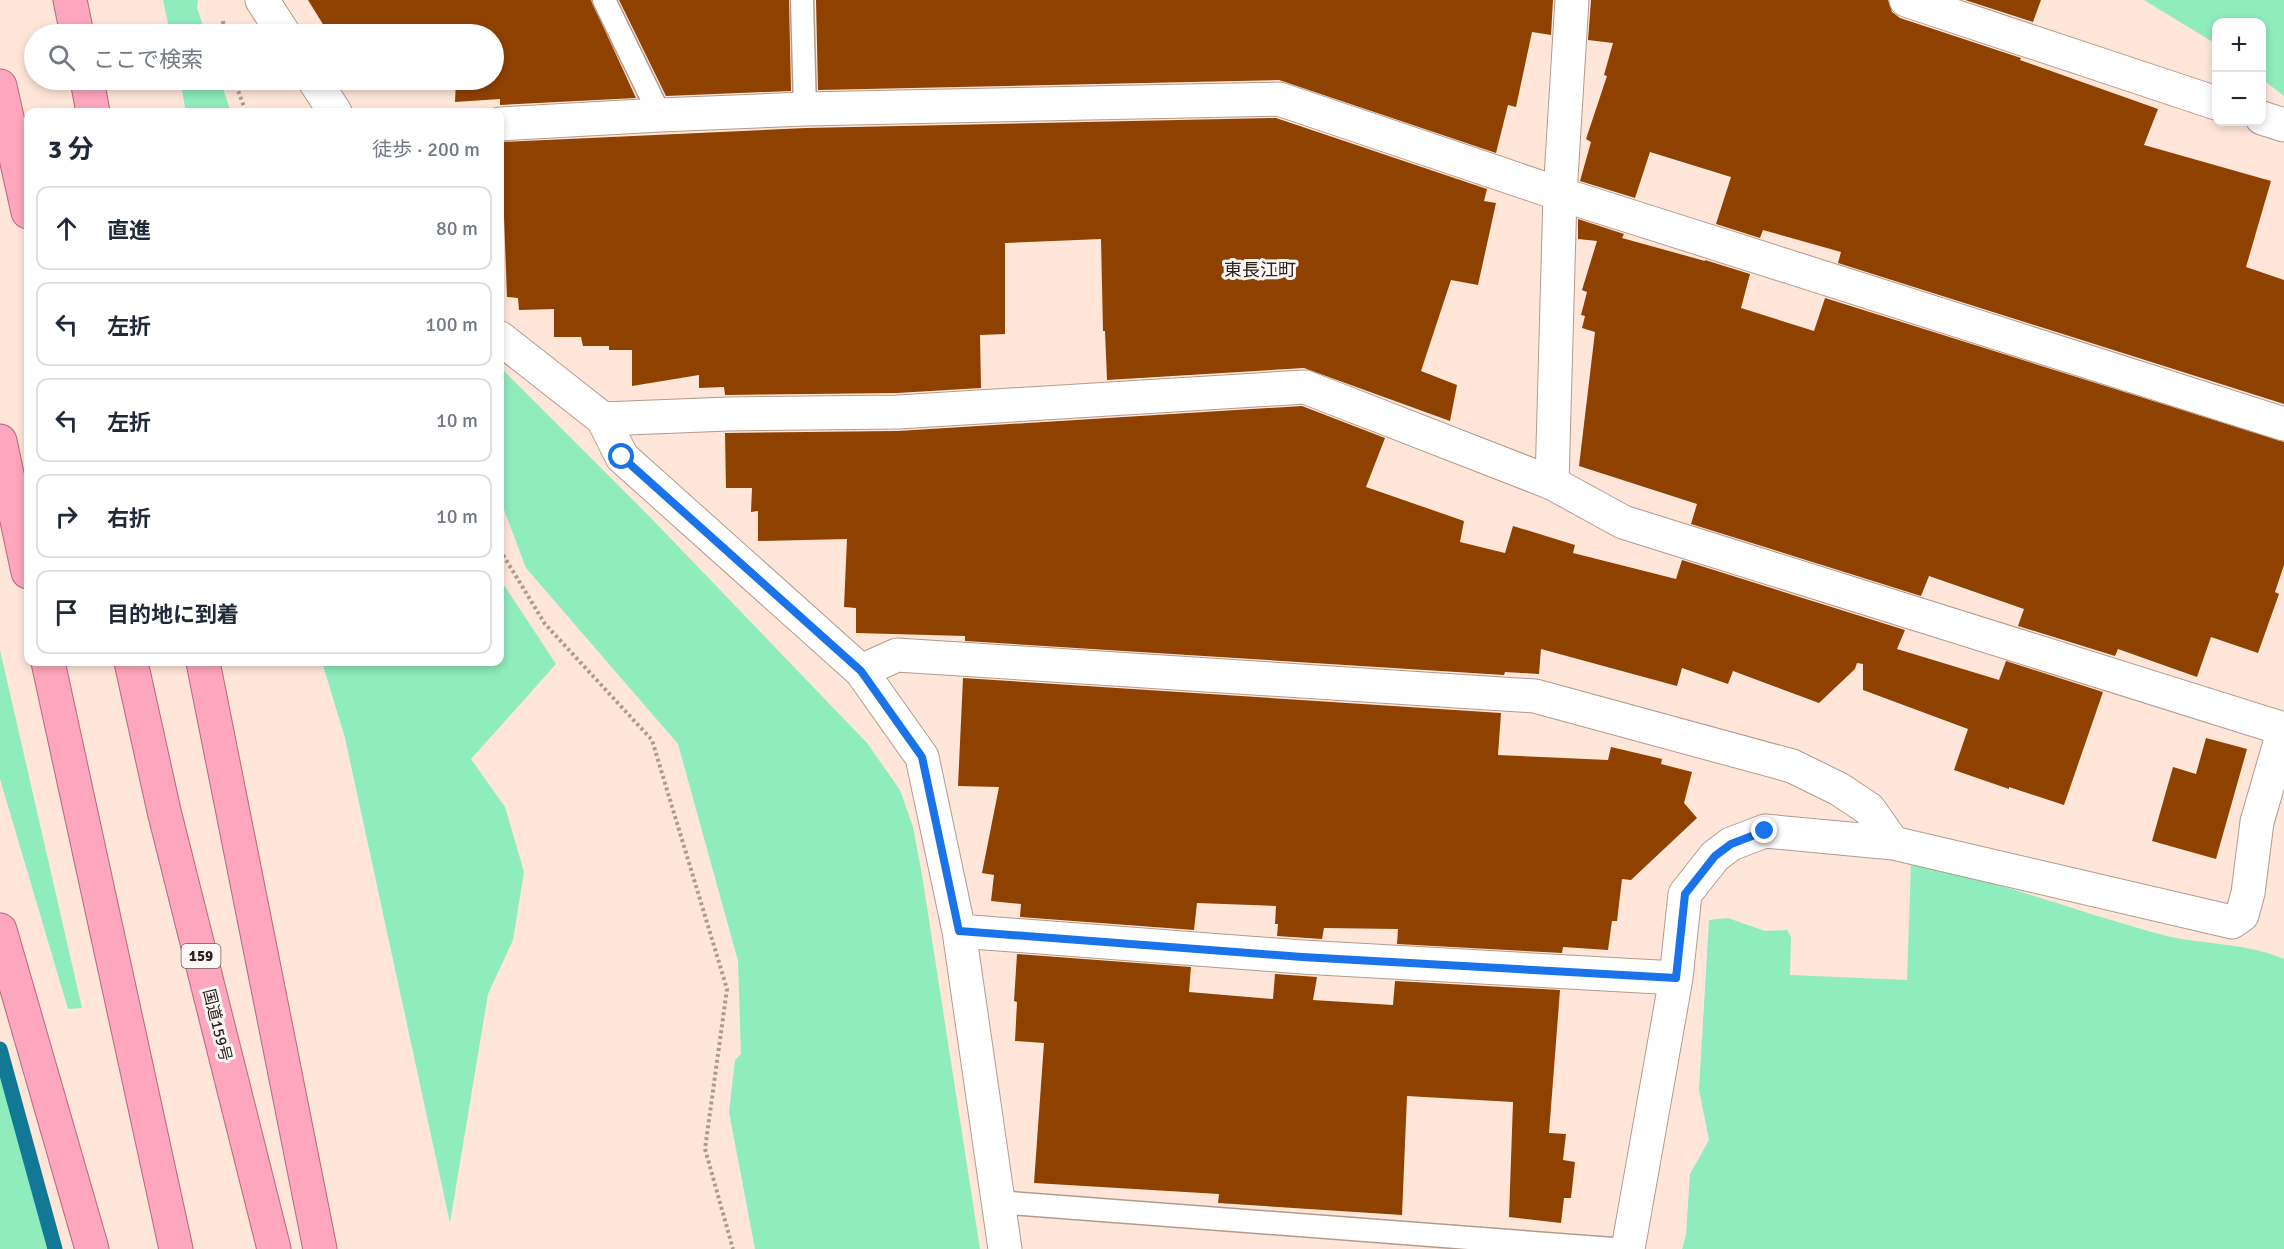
<!DOCTYPE html>
<html lang="ja">
<meta charset="utf-8">
<style>
:root{--surface:#fff;--page:#f6f6f7;--text:#1f2937;--muted:#747a83;--line:#e0e1e3}
body{margin:0;font-family:Signika,"Noto Sans JP",sans-serif;background:var(--page);color:var(--text)}
.controls{position:absolute;right:18px;top:18px;display:grid;overflow:hidden;border-radius:12px;box-shadow:0 3px 9px #0003}
.controls button{width:54px;height:54px;display:grid;place-items:center;padding:0;border:0;border-bottom:2px solid var(--line);background:var(--surface);color:var(--text);font:30px sans-serif}
.stop{position:absolute;width:18px;height:18px;margin:-14px;border:4px solid #1a73e8;border-radius:50%;background:#fff}
.stop.end{background:#1a73e8;border-color:#fff;box-shadow:0 2px 6px #0008}
.list{margin:0;padding:0;list-style:none}
h2{display:flex;justify-content:space-between;align-items:center;height:78px;margin:0;padding:0 24px;font-size:26px}
h2 small{font-size:20px;font-weight:400;color:var(--muted)}
.list li{display:grid;grid-template-columns:39px 1fr auto;gap:18px;align-items:center;box-sizing:border-box;height:84px;margin:0 12px 12px;padding:0 12px;border:2px solid var(--line);border-radius:12px}
.list b{display:block;font-size:22px;white-space:nowrap}
.list em{font-size:20px;font-style:normal;color:var(--muted)}
.icon{flex:none;width:33px;height:33px;fill:none;stroke:currentColor;stroke-width:2;stroke-linecap:round;stroke-linejoin:round}
.map{position:relative;flex:none;width:2284px;height:1249px;overflow:hidden}
.search{position:absolute;background:var(--surface);box-shadow:0 3px 9px #0003;left:24px;top:24px;width:480px;height:66px;display:flex;align-items:center;gap:15px;box-sizing:border-box;padding:0 21px;border-radius:33px;color:var(--muted);font-size:22px}
.panel{position:absolute;background:var(--surface);box-shadow:0 3px 9px #0003;left:24px;top:108px;width:480px;height:558px;border-radius:12px}
.map>svg:first-child{display:block}
.green{fill:#8fecbc}
.lines{fill:none;stroke-linecap:round;stroke-linejoin:round}
.stream{stroke:#117995;stroke-width:15}
.building{fill:#8f4100}
.service-casing{stroke:#b29b8e;stroke-width:25}
.minor-casing{stroke:#b29b8e;stroke-width:35}
.trunk-casing{stroke:#b4697b;stroke-width:35}
.path{stroke:#ae9b90;stroke-width:4;stroke-dasharray:3 3;stroke-linecap:butt}
.service{stroke:#fff;stroke-width:22}
.minor{stroke:#fff;stroke-width:33}
.trunk{stroke:#fea6be;stroke-width:33}
.route{stroke:#1a73e8;stroke-width:8}
.labels{text-anchor:middle;stroke-width:6;stroke-linejoin:round;paint-order:stroke}
.shield{fill:#fdf7f5;stroke:#6a625e;stroke-width:1.5}
.shield-label{font-size:15px;font-weight:bold;fill:#2b221d}
.street-label{font-size:16px;fill:#2b221d;stroke:#fdf7f5}
.neighbourhood-label{font-size:18px;fill:#2b221d;stroke:#fdf7f5}
</style>
<div class="map">
<svg width="2284" height="1249" viewBox="0 0 2284 1249">
<rect width="100%" height="100%" fill="#ffe6d8"/>
<!-- green -->
<path class="green" d="M163,0H198L197,8L206,34H170Z
M2144,0H2284V96L2262,79V22H2216V44Z
M180,80H220L231,112H186Z
M500,367L648,515L867,743L900,790L913,827L922,875L980,1249H755L729,1112L735,1060L741,1054L738,961L678,744L526,568L500,499Z
M500,579L556,664L471,759L505,807L524,872L513,940L488,994L450,1223L345,738L322,662H500Z
M0,650L82,1008L68,1009L0,779Z
M1911,864C1999,880 2081,914 2167,936C2206,945 2248,943 2284,959V1249H1682L1686,1235L1690,1174L1709,1140L1699,1090L1709,920L1728,918L1765,931L1787,930L1791,937L1790,975L1907,980Z
M0,1074L47,1249H0Z"/>
<g class="lines">
<!-- stream -->
<path class="stream" d="M0,1049L55,1249"/>
</g>
<!-- building -->
<path class="building" d="M308,0H591L636,98L500,105V99L455,102L456,80H494V34H329Z
M619,0H789L791,91L666,96Z
M816,0H1553L1551,35L1532,32L1516,107L1508,105L1496,153L1279,80L818,90Z
M1591,0H1888L1892,12L1900,18L2021,58L2020,60L2158,109L2144,145L2271,181L2246,267L2284,280V404L1838,263L1841,252L1763,230L1760,238L1716,224L1731,177L1650,152L1635,198L1580,181L1591,142L1586,139L1607,76L1604,75L1613,43L1588,40Z
M1965,0H2041L2033,22Z
M1276,118L1487,189L1484,201L1496,203L1478,285L1451,280L1421,371L1457,385L1450,421L1304,368L1107,380L1105,331H1103L1101,239L1005,243V334L980,335L981,388L897,393L725,395L724,387L699,388V375L632,386V350H609V346H583L581,337H554V309L519,310L518,298L507,297L504,216H500V142L806,128Z
M1578,219L1624,234L1622,238L1705,261V260L1750,274L1741,308L1814,331L1825,298L2284,442V565L2275,592L2279,594L2258,653L2211,637L2197,677L2118,649L2115,656L2018,626L2024,609L1929,576L1921,596L1691,524L1697,504L1579,466L1595,332L1582,328L1585,316L1581,315L1587,292L1582,290L1597,241L1578,239Z
M1302,406L1385,438L1366,487L1464,521L1460,542L1505,553L1513,526L1575,545L1573,553L1676,579L1682,560L1905,630L1897,649L1999,680L2006,661L2103,692L2064,805L2009,787V789L1954,770L1968,729L1863,690V664L1857,663L1855,669L1819,703L1733,671L1728,684L1682,668L1677,686L1541,649L1539,674L1505,672L1504,675L965,641V636L856,633V608L844,607L847,539L758,541V511L751,512L752,488H726L725,433L898,431Z
M963,678L1501,713L1498,755L1608,760L1611,747L1662,759L1661,764L1692,772L1684,803L1697,818L1631,880L1622,879L1617,921H1612L1608,950L1563,947L1562,953L1397,944L1398,929L1324,928L1322,939L1277,936L1278,924H1275L1276,906L1197,903L1194,930L1020,917L1021,904L991,901L994,875L982,873L999,787L958,786Z
M2206,738L2247,749L2216,859L2152,841L2173,767L2196,774Z
M1017,954L1191,967L1189,992L1273,999L1275,974L1317,977L1313,1000L1393,1005L1395,981L1560,990L1549,1133L1566,1134L1563,1160L1575,1162L1571,1198H1564L1561,1223L1509,1217L1513,1102L1407,1096L1402,1215L1218,1203L1219,1194L1034,1183L1044,1043L1015,1041L1017,1002L1014,1001Z"/>
<g class="lines">
<!-- service casing -->
<g class="service-casing">
<path id="service" d="M604,0L660,115
M802,0L805,109
M997,1202L1613,1249"/>
</g>
<!-- minor casing -->
<g class="minor-casing">
<path id="minor" d="M262,0L284,34
M1906,0L2216,103
M314,80L335,112
M2262,118L2284,125
M500,124L660,115L805,109L1279,99L1560,194L2284,424
M500,338L603,419L622,457L861,671L922,757L959,931L1005,1249
M603,419L728,414L898,412L1305,387L1552,483L1623,522L2284,729
M1552,483L1560,194L1572,0
M861,671L897,655L1535,696L1792,766L1839,789L1869,809L1893,843
M959,931L1302,957L1676,978
M1628,1249L1676,978L1685,894L1715,856L1731,844L1765,831L1893,843L2232,922L2242,915L2248,893L2257,822L2284,729"/>
</g>
<!-- trunk casing -->
<g class="trunk-casing">
<path id="trunk" d="M70,0L77,34
M87,80L93,112
M0,86L28,212
M0,441L28,572
M48,662L176,1249
M131,662L164,811L274,1249
M203,662L320,1249
M0,930L92,1249"/>
</g>
<!-- path -->
<path class="path" d="M223,21L224,34
M234,80L246,112
M500,550L545,624L652,740L727,989L705,1149L733,1249"/>
<!-- service -->
<use href="#service" class="service"/>
<!-- minor -->
<use href="#minor" class="minor"/>
<!-- trunk -->
<use href="#trunk" class="trunk"/>
</g>
<g class="lines">
<!-- route -->
<path class="route" d="M622,457L861,671L922,757L959,931L1302,957L1676,978L1685,894L1715,856L1731,844L1765,831"/>
</g>
<g class="labels">
<!-- shield labels -->
<rect class="shield" x="181.5" y="944" width="39" height="24" rx="4.5"/>
<g class="shield-label">
<text x="201" y="961">159</text>
</g>
<!-- street labels -->
<g class="street-label">
<text transform="translate(218 1025) rotate(76)" y="6">国道159号</text>
</g>
<!-- neighbourhood labels -->
<g class="neighbourhood-label">
<text x="1260" y="276">東長江町</text>
</g>
</g>
</svg>
<div class="controls">
<button>+</button>
<button>−</button>
</div>
<div class="stop" style="left:622px;top:457px"></div>
<div class="stop end" style="left:1765px;top:831px"></div>
<div class="search"><svg class="icon" aria-label="search" viewBox="0 0 24 24"><circle cx="10" cy="10" r="6"/><path d="M15 15l6 6"/></svg>ここで検索</div>
<section class="panel">
<h2>3 分<small>徒歩 · 200 m</small></h2>
<ul class="list">
<li><svg class="icon" aria-label="ahead" viewBox="0 0 24 24"><path d="M12 20V5M6 11l6-6 6 6"/></svg><div><b>直進</b></div><em>80 m</em></li>
<li><svg class="icon" aria-label="left" viewBox="0 0 24 24"><path d="M17 20v-9H6M10 6l-5 5 5 5"/></svg><div><b>左折</b></div><em>100 m</em></li>
<li><svg class="icon" aria-label="left" viewBox="0 0 24 24"><path d="M17 20v-9H6M10 6l-5 5 5 5"/></svg><div><b>左折</b></div><em>10 m</em></li>
<li><svg class="icon" aria-label="right" viewBox="0 0 24 24"><path d="M7 20v-9h11M14 6l5 5-5 5"/></svg><div><b>右折</b></div><em>10 m</em></li>
<li><svg class="icon" aria-label="arrive" viewBox="0 0 24 24"><path d="M6 21V4h12l-3 4 3 4H6"/></svg><div><b>目的地に到着</b></div></li>
</ul>
</section>
</div>
